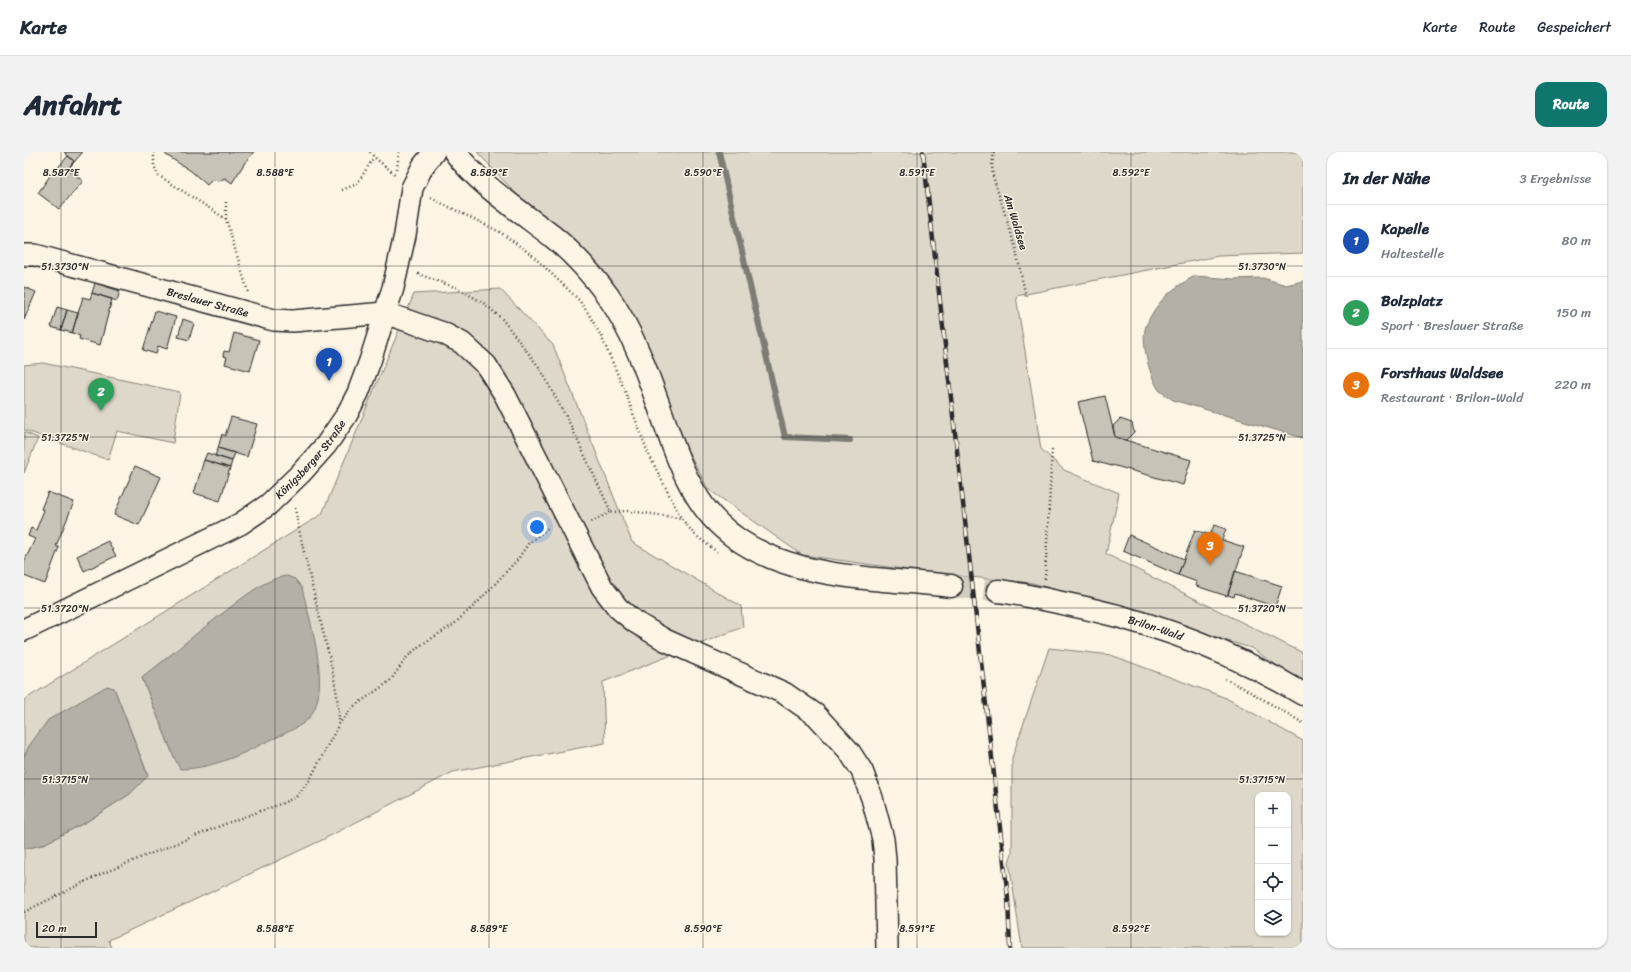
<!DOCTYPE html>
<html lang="de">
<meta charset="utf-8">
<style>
:root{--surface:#fff;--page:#f2f2f3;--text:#1f2937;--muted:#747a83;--line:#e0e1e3;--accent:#0f766e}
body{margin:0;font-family:Sriracha,sans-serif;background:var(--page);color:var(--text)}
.controls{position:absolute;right:12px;bottom:12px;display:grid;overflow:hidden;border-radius:8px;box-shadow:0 1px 3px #0004}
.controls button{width:36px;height:36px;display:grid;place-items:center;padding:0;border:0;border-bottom:1px solid var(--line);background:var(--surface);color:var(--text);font:20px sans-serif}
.scale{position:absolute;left:12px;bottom:10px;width:61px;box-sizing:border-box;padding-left:4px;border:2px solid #2b2b2b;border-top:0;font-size:11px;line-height:14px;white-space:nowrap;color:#2b2b2b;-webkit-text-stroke:3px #fcf5e5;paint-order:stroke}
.you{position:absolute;left:513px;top:375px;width:14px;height:14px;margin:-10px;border:3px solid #fff;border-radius:50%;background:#1a73e8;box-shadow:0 0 0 6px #1a73e833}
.badge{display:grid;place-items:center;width:26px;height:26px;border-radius:50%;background:var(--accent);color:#fff;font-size:13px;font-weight:700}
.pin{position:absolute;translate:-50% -33px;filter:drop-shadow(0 1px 2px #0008)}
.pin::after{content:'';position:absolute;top:21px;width:14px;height:12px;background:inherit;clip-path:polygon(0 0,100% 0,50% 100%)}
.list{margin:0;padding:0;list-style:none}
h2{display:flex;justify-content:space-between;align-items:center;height:52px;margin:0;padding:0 16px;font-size:17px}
h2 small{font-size:13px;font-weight:400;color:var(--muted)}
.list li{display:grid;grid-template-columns:26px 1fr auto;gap:12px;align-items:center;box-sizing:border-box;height:72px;padding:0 16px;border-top:1px solid var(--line)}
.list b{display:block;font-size:15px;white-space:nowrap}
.list p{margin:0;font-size:13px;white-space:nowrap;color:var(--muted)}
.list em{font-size:13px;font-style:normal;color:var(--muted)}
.icon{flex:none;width:22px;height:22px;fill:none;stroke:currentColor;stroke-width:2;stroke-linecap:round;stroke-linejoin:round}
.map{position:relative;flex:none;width:1279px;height:796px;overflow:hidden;border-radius:12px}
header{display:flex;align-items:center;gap:24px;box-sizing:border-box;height:56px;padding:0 20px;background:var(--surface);border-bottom:1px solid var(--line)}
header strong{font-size:19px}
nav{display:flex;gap:22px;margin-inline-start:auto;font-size:14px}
.intro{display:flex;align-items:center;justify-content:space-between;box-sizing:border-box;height:96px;padding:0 24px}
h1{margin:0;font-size:28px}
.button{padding:10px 18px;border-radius:12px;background:var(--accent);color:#fff;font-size:14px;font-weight:700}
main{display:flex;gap:24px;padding:0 24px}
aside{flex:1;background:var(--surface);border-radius:12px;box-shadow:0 1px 3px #0004}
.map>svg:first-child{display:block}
.green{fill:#ded8ca;stroke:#84827a;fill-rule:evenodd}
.water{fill:#b4b0a5;stroke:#7d7b74}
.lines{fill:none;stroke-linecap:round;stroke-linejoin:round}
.stream{stroke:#7d7b74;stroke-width:6}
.building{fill:#c8c3b7;stroke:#2b2b2b}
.major-tunnel{stroke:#d2cdc0;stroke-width:22;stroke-dasharray:22 11;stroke-linecap:butt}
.minor-casing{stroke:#2b2b2b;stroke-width:24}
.major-casing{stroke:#2b2b2b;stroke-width:25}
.path{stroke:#2b2b2b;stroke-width:2.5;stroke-dasharray:1 3;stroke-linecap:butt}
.minor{stroke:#fcf5e5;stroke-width:21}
.major{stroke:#fcf5e5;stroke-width:22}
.rail-casing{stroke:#2b2b2b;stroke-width:4.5}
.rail{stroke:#fcf5e5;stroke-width:3;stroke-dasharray:9;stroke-linecap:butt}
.ticks{fill:none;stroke:#2b2b2b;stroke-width:1;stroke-opacity:0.45}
.labels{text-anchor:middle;stroke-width:3;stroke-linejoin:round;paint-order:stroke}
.street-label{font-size:11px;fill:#2b2b2b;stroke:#fcf5e5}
.ticks-label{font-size:10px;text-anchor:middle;fill:#2b2b2b;stroke:#fcf5e5;stroke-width:3;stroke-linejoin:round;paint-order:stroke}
</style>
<header>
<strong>Karte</strong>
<nav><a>Karte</a><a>Route</a><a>Gespeichert</a></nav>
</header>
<div class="intro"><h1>Anfahrt</h1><a class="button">Route</a></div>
<main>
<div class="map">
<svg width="1279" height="796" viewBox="0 0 1279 796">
<rect width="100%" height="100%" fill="#fcf5e5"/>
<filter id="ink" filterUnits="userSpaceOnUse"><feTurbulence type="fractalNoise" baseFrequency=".025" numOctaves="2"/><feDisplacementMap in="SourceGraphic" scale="8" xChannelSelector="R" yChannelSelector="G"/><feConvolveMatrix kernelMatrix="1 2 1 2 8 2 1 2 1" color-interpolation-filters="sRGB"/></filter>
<g filter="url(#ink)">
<!-- green -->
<path class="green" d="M453,0H1279V101L1194,104L992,144L1017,297L1040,318L1095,341L1082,402L1279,501V531L1227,496L1009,431L914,422L778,403L684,337L605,187L511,62Z
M476,137L529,193L608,390L717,454L719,475L579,530L581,591L429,620L296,689L85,788L88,796H0V697L18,693L62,670L106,642L124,623L90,536L5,594L0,605V548L298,362L390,142ZM212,451L150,605L118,526Z
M19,211L156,240L149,291L93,279L84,308L0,278V213Z
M0,280L14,286L0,321Z
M1025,496L1087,503L1202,546L1279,589V796H998L985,710L988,701V606ZM1234,643H1264V781H1234Z"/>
<!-- water -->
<path class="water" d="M1171,124L1209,127L1239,126L1262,133L1279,129V286L1149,248C1145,245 1140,242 1136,239C1126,227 1116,189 1122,174C1131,151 1149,135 1171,124Z
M263,424L271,427L278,436C286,470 310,542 283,568C275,576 251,586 240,591C215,604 185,617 156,617L150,605L118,526C144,505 169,484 195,464C214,450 240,426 263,424Z
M83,534L90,536L124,624L106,642L62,670L18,693L0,697V605L5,594L24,568Z"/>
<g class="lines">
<!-- stream -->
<path class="stream" d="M695,0L761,285L826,288"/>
</g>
<!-- building -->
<path class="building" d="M40,0H57L58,1L44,17L50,9Z
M141,0H230L220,12L208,31L201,26L195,29L188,28L183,33L167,19L142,3Z
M44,4L50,9L44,17L59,29L35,57L14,41L30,18L31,19Z
M71,131L96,139L93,149L68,141Z
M0,135L12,140L0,168Z
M68,141L88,147L76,193L55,187L56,184L48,181L59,145L66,147Z
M33,155L43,158L37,178L27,175Z
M43,158L54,161L48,181L37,178Z
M131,159L152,165L143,197L134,194L132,202L119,198Z
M159,167L170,171L165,188L154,185Z
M210,181L235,188L226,219L201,212L203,205L199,204L200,199L205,200Z
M1081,244L1091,285L1167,308L1159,333L1088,313V314L1069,309L1054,250Z
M207,265L233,272L223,305L194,296L198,282L201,284Z
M1096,267L1108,271L1110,280L1102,288L1091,285L1089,274Z
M194,296L211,301L208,309L191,304Z
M183,301L208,309L206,316L180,308Z
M180,308L206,316L196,349L170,341Z
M111,314L137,325L115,373L90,363Z
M24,340L50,350L32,394L35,395L21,432L0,424V410L11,387L4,384L7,376L12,378L20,358L17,357Z
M1190,373L1202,377L1198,388L1220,395L1203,444L1172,434L1173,430L1154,423L1171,378L1186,383Z
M1105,383L1160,407L1154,423L1099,399Z
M84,389L92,404L60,419L53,404Z
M1211,419L1258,434L1251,455L1211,441L1210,445L1204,443Z"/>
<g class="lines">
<!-- major-tunnel -->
<path class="major-tunnel" d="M927,434L974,439"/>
<!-- minor casing -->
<g class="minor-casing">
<g id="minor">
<path id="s1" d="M0,103H11L250,168L269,169L361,161L419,181L438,191L462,213L481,243L578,435L594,456L611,470L641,488L760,541L792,563L825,599L838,619L848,646L859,687L861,707L863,796"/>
<path id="s2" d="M0,478L216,372L244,353L277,321L302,293L322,264L334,241L346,209L369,136L381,83L388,36L399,14L410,0"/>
</g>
</g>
<!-- major casing -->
<g class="major-casing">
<g id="major">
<path d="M431,0C453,31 497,60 528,84C549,101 568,122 584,144C614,187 629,239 647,288C657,316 672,350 694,371C752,429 851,425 927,434"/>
<path id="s3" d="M974,439C994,441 1013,446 1033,450C1121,467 1202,496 1279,542"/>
</g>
</g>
<!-- path -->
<path class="path" d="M130,0V13L134,23L202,67
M346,0L350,5L372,23
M970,0L968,13L969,24L991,94L1002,145
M373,17L375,0
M318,38L333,32L350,5
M407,46L476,80L508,103L555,148L564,161L577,184L601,239L624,301L657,366L670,382L693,400
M202,50V67L224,140
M394,122L433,136L461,152L478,167L515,215L546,272L587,360L567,370
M271,356C279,401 291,444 301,488C308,515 315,544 315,572
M587,360L605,359L657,366
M1021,427L1028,298
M1201,527L1223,538L1279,571
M0,760L75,723L111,708L206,670L259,651L272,645L285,629L315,572L329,555L366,529L383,505L394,495L429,473L455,449L494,407L504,392L525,375"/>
<!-- minor -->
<use href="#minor" class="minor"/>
<!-- major -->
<use href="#major" class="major"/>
<!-- rail casing -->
<g class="rail-casing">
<path id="rail" d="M899,0L984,746L986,796"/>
</g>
<!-- rail -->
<use href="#rail" class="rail"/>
</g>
</g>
<!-- ticks -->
<path class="ticks" d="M37,0V796M251,0V796M465,0V796M679,0V796M893,0V796M1107,0V796M0,114H1279M0,285H1279M0,456H1279M0,627H1279"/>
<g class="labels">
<!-- street labels -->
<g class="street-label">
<text transform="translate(992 70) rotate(73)" y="4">Am Waldsee</text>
<text dy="4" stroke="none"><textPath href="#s1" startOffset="190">Breslauer Straße</textPath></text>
<text dy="4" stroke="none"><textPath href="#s2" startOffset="337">Königsberger Straße</textPath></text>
<text dy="4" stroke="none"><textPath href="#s3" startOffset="162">Brilon-Wald</textPath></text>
</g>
</g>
<g class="ticks-label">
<text x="37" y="24">8.587°E</text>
<text x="251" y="24">8.588°E</text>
<text x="465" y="24">8.589°E</text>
<text x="679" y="24">8.590°E</text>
<text x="893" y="24">8.591°E</text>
<text x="1107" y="24">8.592°E</text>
<text x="41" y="118">51.3730°N</text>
<text x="1238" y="118">51.3730°N</text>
<text x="41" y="289">51.3725°N</text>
<text x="1238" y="289">51.3725°N</text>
<text x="41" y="460">51.3720°N</text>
<text x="1238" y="460">51.3720°N</text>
<text x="41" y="631">51.3715°N</text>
<text x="1238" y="631">51.3715°N</text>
<text x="251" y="780">8.588°E</text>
<text x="465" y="780">8.589°E</text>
<text x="679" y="780">8.590°E</text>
<text x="893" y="780">8.591°E</text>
<text x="1107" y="780">8.592°E</text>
</g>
</svg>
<div class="controls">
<button>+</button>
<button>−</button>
<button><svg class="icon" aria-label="locate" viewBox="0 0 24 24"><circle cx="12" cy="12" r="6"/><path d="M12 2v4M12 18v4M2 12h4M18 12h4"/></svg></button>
<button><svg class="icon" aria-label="layers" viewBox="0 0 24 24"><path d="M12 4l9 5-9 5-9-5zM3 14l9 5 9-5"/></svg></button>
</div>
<div class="scale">20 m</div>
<div class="you"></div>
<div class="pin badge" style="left:305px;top:229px;background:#1a4fb4">1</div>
<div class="pin badge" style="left:77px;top:259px;background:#2e9e5b">2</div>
<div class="pin badge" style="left:1186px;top:413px;background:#e8710a">3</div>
</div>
<aside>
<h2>In der Nähe<small>3 Ergebnisse</small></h2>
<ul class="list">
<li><span class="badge" style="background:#1a4fb4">1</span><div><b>Kapelle</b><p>Haltestelle</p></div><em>80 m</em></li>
<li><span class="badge" style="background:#2e9e5b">2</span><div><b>Bolzplatz</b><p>Sport · Breslauer Straße</p></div><em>150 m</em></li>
<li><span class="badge" style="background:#e8710a">3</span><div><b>Forsthaus Waldsee</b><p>Restaurant · Brilon-Wald</p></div><em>220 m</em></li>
</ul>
</aside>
</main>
